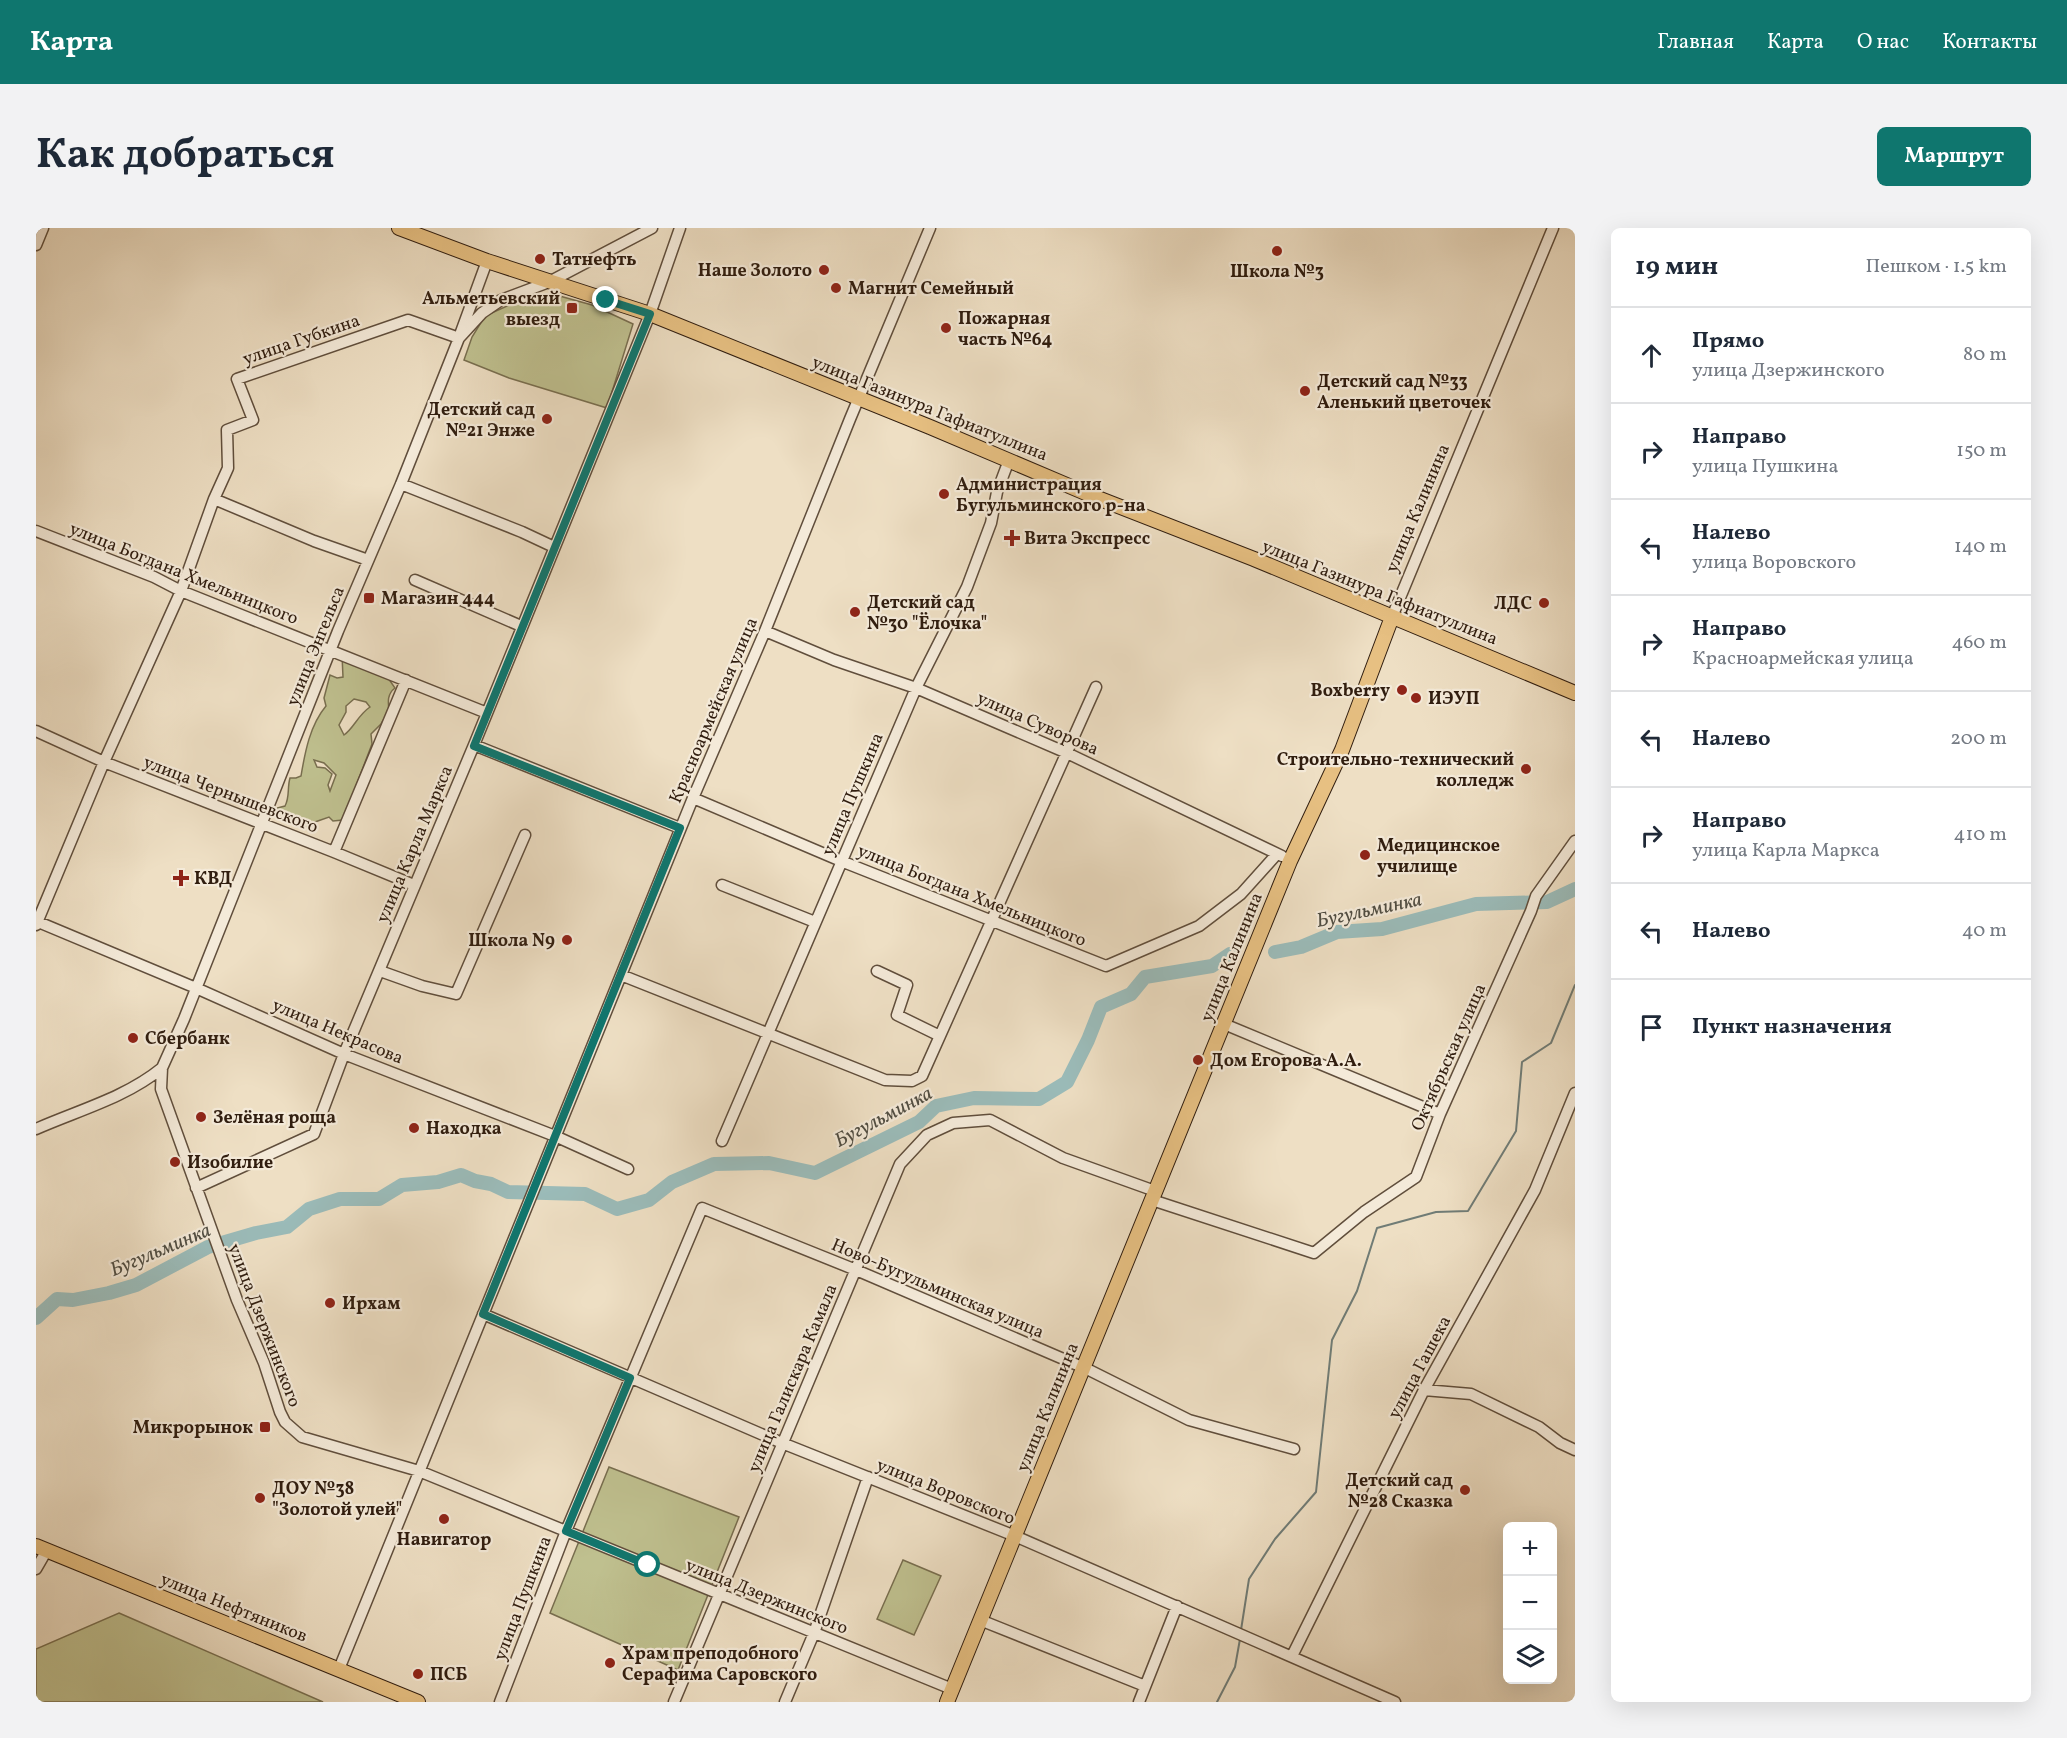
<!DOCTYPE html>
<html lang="ru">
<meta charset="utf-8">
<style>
:root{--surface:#fff;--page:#f2f2f3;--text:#1f2937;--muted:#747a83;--line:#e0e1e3;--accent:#0f766e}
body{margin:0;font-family:Vollkorn,serif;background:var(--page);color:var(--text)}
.controls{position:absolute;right:18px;bottom:18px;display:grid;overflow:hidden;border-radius:9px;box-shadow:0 6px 24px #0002}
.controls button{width:54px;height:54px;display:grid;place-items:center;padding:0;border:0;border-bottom:2px solid var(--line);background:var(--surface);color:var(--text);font:30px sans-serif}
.stop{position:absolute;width:18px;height:18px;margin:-14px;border:4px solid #0f766e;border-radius:50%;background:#fff}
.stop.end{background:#0f766e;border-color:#fff;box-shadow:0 2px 6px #0008}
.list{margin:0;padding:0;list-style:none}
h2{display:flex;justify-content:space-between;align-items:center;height:78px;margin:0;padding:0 24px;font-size:26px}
h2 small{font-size:20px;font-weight:400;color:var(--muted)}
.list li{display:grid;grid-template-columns:39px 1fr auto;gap:18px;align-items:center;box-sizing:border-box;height:96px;padding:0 24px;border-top:2px solid var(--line)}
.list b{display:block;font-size:22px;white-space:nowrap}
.list p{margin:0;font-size:20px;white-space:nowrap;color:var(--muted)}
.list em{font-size:20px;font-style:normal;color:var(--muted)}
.icon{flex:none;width:33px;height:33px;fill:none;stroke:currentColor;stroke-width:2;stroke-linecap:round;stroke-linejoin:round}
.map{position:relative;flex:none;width:1539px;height:1474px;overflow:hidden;border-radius:9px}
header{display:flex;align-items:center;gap:36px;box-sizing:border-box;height:84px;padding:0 30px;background:var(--accent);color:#fff}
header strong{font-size:28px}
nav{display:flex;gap:33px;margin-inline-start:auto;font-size:21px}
.intro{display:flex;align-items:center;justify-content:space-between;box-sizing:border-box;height:144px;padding:0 36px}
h1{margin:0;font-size:42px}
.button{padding:15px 27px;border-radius:9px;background:var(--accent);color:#fff;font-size:21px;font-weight:700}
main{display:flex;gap:36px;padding:0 36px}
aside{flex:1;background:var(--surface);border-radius:9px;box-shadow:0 6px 24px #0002}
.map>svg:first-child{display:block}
.green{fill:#bfc08f;stroke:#786e4f;stroke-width:1.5;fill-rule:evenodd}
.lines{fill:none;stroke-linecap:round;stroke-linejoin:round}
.stream{stroke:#707c76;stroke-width:2}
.river{stroke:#9bbcba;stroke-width:14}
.minor-casing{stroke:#604e3c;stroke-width:13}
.major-casing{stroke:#301d0f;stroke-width:16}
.minor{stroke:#f4ead9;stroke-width:10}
.major{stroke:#e7c082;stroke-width:14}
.route{stroke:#0f766e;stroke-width:8}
.poi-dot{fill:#8f2418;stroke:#f4ead9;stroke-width:2}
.labels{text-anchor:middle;stroke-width:4.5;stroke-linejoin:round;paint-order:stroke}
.poi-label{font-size:18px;font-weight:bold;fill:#301d0f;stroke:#f4ead9;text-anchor:start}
.street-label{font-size:18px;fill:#301d0f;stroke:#f4ead9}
.water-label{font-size:20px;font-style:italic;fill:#504d42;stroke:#f4ead9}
</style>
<header>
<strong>Карта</strong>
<nav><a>Главная</a><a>Карта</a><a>О нас</a><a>Контакты</a></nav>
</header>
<div class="intro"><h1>Как добраться</h1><a class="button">Маршрут</a></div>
<main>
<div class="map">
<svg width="1539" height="1474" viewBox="0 0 1539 1474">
<rect width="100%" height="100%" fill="#eedfc4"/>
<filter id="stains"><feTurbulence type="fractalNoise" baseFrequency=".00333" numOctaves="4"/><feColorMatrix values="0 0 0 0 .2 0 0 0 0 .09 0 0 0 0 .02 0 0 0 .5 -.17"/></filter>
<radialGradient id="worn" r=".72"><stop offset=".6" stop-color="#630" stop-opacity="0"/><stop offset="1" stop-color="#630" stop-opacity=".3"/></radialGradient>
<!-- green -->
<path class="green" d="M520,67L556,77L597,96L571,180L473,150L428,132L436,109L449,88L493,68Z
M317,426L336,445L348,444L359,460C351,466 352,474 353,483L345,496L335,506L336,516L307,592L297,593L293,589L279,594L273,600L258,595L257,590L242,589L241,580L249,578C254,569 251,560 254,550H260L265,548C269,524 274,497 290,478L288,470L294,447L301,450L307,449L306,427ZM318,471L330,474L334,479C322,487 318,500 308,507L303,497L310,484V478ZM278,532L288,535L300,547L294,563L292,557L296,546L289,540L281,539Z
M573,1239L703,1289L642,1442L514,1385Z
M867,1332L905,1348L878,1407L841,1391Z
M83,1385L287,1474H0V1421Z"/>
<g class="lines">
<!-- stream -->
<path class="stream" d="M1205,1402L1213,1351L1239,1311L1280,1264L1296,1112L1321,1063L1341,1000L1400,984L1432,983L1480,903L1486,834L1515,815L1539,757
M1181,1474L1199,1439L1204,1411"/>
<!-- river -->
<path class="river" d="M1239,724L1265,719L1301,704L1346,701L1440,676L1511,674L1539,661
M0,1090L21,1071L37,1072L73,1065L100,1057L172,1019L220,1005L251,999L273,981L304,971H343L366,957L402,954L425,947L439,953L455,956L472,964L549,966L581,981L613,972L636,954L678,936L733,935L779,945L883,894L900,878L938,870L1003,871L1031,854L1052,812L1065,779L1095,766L1109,749L1176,738L1194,726"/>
<!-- minor casing -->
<g class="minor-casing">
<path id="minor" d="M616,0L513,54L465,72L446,85L423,110L365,256L302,403L148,791L126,840L125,861L201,1072L228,1135L244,1184L249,1194L266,1209L383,1243L916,1461
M0,17L7,0
M425,104L451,33
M365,256L486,304L518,319
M178,271L278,313L332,332
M0,303L118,349L145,363L451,485
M379,352L485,398
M1356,389L1517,0
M729,403L798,432L880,460L1031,525L1246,628
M0,503L68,534L298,624L378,657
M438,517L644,600
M657,570L805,633L1070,738L1163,698L1205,666L1241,626
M298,624L370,452
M686,657L779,694
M0,693L160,760L308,826L519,908L592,941
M0,697L68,534L145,363L178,271L192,240L191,202L217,192L201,151L372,92L423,110
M344,743L386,758L420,766L489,607
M841,743L871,757L861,787L904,808
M585,747L849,852L876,853L886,848L1060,459
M1188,796L1404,886
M0,901C43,882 89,870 126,840
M686,913L880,460L931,359L955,295L961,264L973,232
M160,960L278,906L308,826L438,517L614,86L644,0
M1116,972L1278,1025L1328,984L1380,949L1404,886L1495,683L1500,668L1539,613
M447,1086L746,1215L979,1308L1359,1474
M1388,1162L1435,1166L1503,1199L1524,1215L1539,1222
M0,1341L11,1322
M944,1392L1109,1458
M1256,1428L1388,1162L1499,962L1539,865
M303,1441L657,570L729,403L814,191L894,0
M464,1474L530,1303L666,980L820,1042L1053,1142L1153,1192L1258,1221
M638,1474L864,936L891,907L917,895L954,892L1027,930L1119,963
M749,1474L778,1405L832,1249
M1103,1474L1141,1378"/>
</g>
<!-- major casing -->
<g class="major-casing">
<path id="major" d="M363,0L451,33L614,86L894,199L1059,269L1218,331L1539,465
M0,1318L382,1474
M911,1474L1254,633L1306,522L1356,389"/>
</g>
<!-- minor -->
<use href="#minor" class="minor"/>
<!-- major -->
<use href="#major" class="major"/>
</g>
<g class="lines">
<!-- route -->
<path class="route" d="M570,72L614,86L438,518L644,600L447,1086L594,1150L530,1303L612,1337"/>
</g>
<!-- markers -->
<g class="poi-dot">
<circle cx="1241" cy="23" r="6"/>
<circle cx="504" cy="31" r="6"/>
<circle cx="788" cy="42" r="6"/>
<circle cx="800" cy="60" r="6"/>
<rect x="530" y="74" width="12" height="12" rx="3"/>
<circle cx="910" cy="100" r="6"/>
<circle cx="1269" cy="163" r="6"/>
<circle cx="511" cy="191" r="6"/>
<circle cx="908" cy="266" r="6"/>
<path d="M973 301h6v6h6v6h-6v6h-6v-6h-6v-6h6z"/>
<rect x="327" y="364" width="12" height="12" rx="3"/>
<circle cx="1508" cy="375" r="6"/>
<circle cx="819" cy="384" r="6"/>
<circle cx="1366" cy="462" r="6"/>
<circle cx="1380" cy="470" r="6"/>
<circle cx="1490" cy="541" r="6"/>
<circle cx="1329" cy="627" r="6"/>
<path d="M142 641h6v6h6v6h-6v6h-6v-6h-6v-6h6z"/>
<circle cx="531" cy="712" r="6"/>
<circle cx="97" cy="810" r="6"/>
<circle cx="1162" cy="832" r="6"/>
<circle cx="165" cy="889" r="6"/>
<circle cx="378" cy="900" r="6"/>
<circle cx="139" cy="934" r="6"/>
<circle cx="294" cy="1075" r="6"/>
<rect x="223" y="1193" width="12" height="12" rx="3"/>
<circle cx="1429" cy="1262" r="6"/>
<circle cx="224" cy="1270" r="6"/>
<circle cx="408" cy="1291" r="6"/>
<circle cx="574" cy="1435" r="6"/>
<circle cx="382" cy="1446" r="6"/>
</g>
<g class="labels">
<!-- poi labels -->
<g class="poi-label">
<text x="516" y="37">Татнефть</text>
<text x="776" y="48" text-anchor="end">Наше Золото</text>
<text x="1241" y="49" text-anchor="middle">Школа №3</text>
<text x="812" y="66">Магнит Семейный</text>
<text x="524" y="76" text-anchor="end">Альметьевский<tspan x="524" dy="21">выезд</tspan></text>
<text x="922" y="96">Пожарная<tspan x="922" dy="21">часть №64</tspan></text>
<text x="1281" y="159">Детский сад №33<tspan x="1281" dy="21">Аленький цветочек</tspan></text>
<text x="499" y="187" text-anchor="end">Детский сад<tspan x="499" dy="21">№21 Энже</tspan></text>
<text x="920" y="262">Администрация<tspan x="920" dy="21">Бугульминского р-на</tspan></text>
<text x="988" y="316">Вита Экспресс</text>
<text x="345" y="376">Магазин 444</text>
<text x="831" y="380">Детский сад<tspan x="831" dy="21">№30 "Ёлочка"</tspan></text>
<text x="1496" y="381" text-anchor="end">ЛДС</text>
<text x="1354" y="468" text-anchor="end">Boxberry</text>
<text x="1392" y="476">ИЭУП</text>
<text x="1478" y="537" text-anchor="end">Строительно-технический<tspan x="1478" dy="21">колледж</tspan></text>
<text x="1341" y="623">Медицинское<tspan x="1341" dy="21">училище</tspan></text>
<text x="158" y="656">КВД</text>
<text x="519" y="718" text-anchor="end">Школа N9</text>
<text x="109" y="816">Сбербанк</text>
<text x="1174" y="838">Дом Егорова А.А.</text>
<text x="177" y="895">Зелёная роща</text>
<text x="390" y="906">Находка</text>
<text x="151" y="940">Изобилие</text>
<text x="306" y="1081">Ирхам</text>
<text x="217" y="1205" text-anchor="end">Микрорынок</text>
<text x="1417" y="1258" text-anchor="end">Детский сад<tspan x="1417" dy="21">№28 Сказка</tspan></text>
<text x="236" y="1266">ДОУ №38<tspan x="236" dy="21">"Золотой улей"</tspan></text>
<text x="408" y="1317" text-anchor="middle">Навигатор</text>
<text x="586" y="1431">Храм преподобного<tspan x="586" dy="21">Серафима Саровского</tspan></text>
<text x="394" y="1452">ПСБ</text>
</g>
<!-- street labels -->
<g class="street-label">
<text transform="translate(265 111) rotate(-19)" y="6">улица Губкина</text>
<text transform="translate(894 180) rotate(22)" y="6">улица Газинура Гафиатуллина</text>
<text transform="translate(1381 280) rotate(-67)" y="6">улица Калинина</text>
<text transform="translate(148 345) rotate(22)" y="6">улица Богдана Хмельницкого</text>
<text transform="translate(1344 364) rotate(22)" y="6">улица Газинура Гафиатуллина</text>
<text transform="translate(279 418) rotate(-68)" y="6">улица Энгельса</text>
<text transform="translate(677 482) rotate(-67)" y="6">Красноармейская улица</text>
<text transform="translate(1002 495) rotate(24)" y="6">улица Суворова</text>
<text transform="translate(195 566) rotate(21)" y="6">улица Чернышевского</text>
<text transform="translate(816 566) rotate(-67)" y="6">улица Пушкина</text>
<text transform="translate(378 616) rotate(-67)" y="6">улица Карла Маркса</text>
<text transform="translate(936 667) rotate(22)" y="6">улица Богдана Хмельницкого</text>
<text transform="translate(1195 729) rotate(-68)" y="6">улица Калинина</text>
<text transform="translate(302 803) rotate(23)" y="6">улица Некрасова</text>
<text transform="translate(1412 829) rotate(-66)" y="6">Октябрьская улица</text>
<text transform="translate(902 1060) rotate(23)" y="6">Ново-Бугульминская улица</text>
<text transform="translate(229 1097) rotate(69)" y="6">улица Дзержинского</text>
<text transform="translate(1383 1139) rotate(-62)" y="6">улица Гашека</text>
<text transform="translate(756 1150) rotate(-67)" y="6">улица Галискара Камала</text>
<text transform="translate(1011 1179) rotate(-68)" y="6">улица Калинина</text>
<text transform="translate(910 1263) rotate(22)" y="6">улица Воровского</text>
<text transform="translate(731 1368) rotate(22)" y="6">улица Дзержинского</text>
<text transform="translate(486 1370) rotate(-69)" y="6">улица Пушкина</text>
<text transform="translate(198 1379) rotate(22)" y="6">улица Нефтяников</text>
</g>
<!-- water labels -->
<g class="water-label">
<text transform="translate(1333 681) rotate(-12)" y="7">Бугульминка</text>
<text transform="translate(847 888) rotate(-28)" y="7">Бугульминка</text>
<text transform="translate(124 1021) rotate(-23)" y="7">Бугульминка</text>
</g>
</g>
<rect width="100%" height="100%" filter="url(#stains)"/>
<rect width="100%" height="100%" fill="url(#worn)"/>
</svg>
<div class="controls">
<button>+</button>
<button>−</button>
<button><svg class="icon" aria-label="layers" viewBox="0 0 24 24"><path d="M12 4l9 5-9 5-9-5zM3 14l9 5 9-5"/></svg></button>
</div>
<div class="stop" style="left:612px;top:1337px"></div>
<div class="stop end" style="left:570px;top:72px"></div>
</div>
<aside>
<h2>19 мин<small>Пешком · 1.5 km</small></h2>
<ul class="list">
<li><svg class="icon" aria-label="ahead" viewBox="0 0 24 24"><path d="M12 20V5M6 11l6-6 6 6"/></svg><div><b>Прямо</b><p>улица Дзержинского</p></div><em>80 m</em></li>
<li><svg class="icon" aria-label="right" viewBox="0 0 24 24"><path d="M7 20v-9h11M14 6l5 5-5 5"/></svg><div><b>Направо</b><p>улица Пушкина</p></div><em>150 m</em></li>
<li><svg class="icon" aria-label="left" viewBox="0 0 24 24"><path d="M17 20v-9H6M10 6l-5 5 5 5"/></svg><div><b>Налево</b><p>улица Воровского</p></div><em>140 m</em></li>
<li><svg class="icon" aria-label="right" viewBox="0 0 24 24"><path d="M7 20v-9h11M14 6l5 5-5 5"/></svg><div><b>Направо</b><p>Красноармейская улица</p></div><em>460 m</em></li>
<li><svg class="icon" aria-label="left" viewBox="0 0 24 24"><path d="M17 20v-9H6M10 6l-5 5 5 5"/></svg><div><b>Налево</b></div><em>200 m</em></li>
<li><svg class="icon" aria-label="right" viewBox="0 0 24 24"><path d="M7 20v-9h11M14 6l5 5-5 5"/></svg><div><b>Направо</b><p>улица Карла Маркса</p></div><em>410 m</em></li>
<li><svg class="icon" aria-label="left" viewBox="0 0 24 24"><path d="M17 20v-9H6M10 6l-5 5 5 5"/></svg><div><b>Налево</b></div><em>40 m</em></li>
<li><svg class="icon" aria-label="arrive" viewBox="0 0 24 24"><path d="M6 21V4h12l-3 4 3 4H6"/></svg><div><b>Пункт назначения</b></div></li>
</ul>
</aside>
</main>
